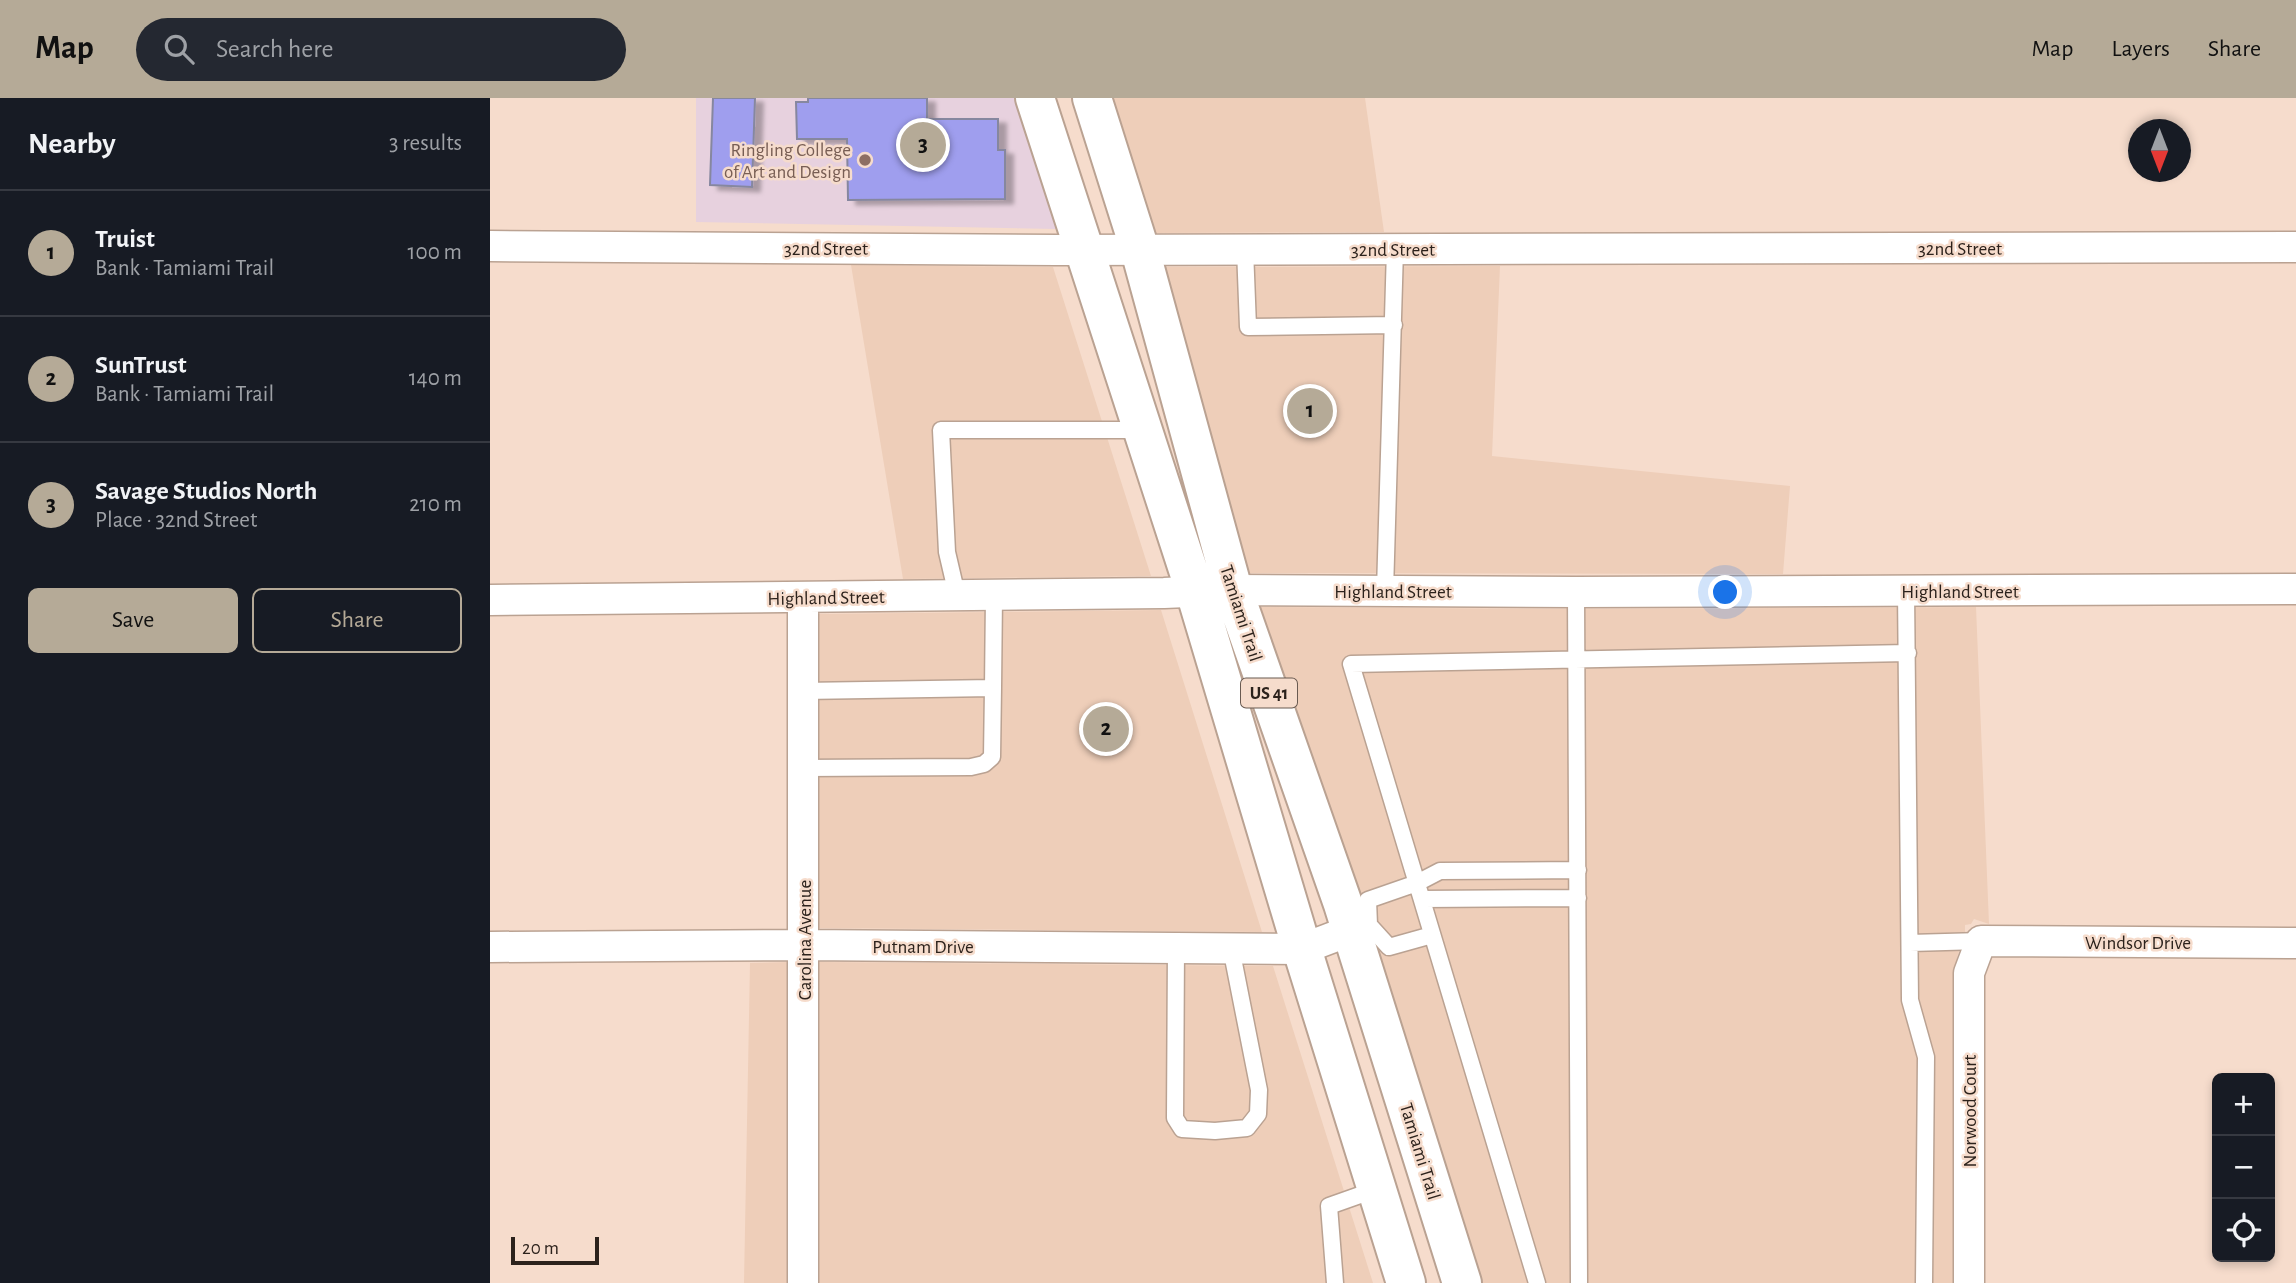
<!DOCTYPE html>
<meta charset="utf-8">
<style>
:root{--surface:#171b24;--page:#242831;--text:#f1f3f6;--muted:#9ea1a6;--line:#363941;--accent:#b5aa97}
body{margin:0;font-family:"Alegreya Sans",sans-serif;background:var(--page);color:var(--text)}
.controls{position:absolute;right:21px;bottom:21px;display:grid;overflow:hidden;border-radius:10px;box-shadow:0 4px 10px #0003}
.controls button{width:63px;height:63px;display:grid;place-items:center;padding:0;border:0;border-bottom:2px solid var(--line);background:var(--surface);color:var(--text);font:35px sans-serif}
.compass{position:absolute;left:1638px;top:21px;width:63px;height:63px;border-radius:50%;background:var(--surface);box-shadow:0 4px 10px #0003;rotate:180deg}
.scale{position:absolute;left:21px;bottom:18px;width:88px;box-sizing:border-box;padding-left:7px;border:4px solid #2c221c;border-top:0;font-size:19px;line-height:24px;white-space:nowrap;color:#2c221c;-webkit-text-stroke:5px #f6dccc;paint-order:stroke}
.you{position:absolute;left:1236px;top:495px;width:24px;height:24px;margin:-18px;border:5px solid #fff;border-radius:50%;background:#1a73e8;box-shadow:0 0 0 10px #1a73e833}
.badge{display:grid;place-items:center;width:46px;height:46px;border-radius:50%;background:var(--accent);color:#111;font-size:23px;font-weight:700}
.pin{position:absolute;translate:-50% -50%;border:4px solid #fff;box-shadow:0 2px 7px #0006}
.list{margin:0;padding:0;list-style:none}
h2{display:flex;justify-content:space-between;align-items:center;height:91px;margin:0;padding:0 28px;font-size:30px}
h2 small{font-size:23px;font-weight:400;color:var(--muted)}
.list li{display:grid;grid-template-columns:46px 1fr auto;gap:21px;align-items:center;box-sizing:border-box;height:126px;padding:0 28px;border-top:2px solid var(--line)}
.list b{display:block;font-size:26px;white-space:nowrap}
.list p{margin:0;font-size:23px;white-space:nowrap;color:var(--muted)}
.list em{font-size:23px;font-style:normal;color:var(--muted)}
.actions{display:flex;gap:14px;padding:21px 28px}
.actions a{flex:1;padding:16px 0;border:2px solid var(--accent);border-radius:10px;text-align:center;font-size:24px;color:var(--accent)}
.actions .main{background:var(--accent);color:#111}
.icon{flex:none;width:38px;height:38px;fill:none;stroke:currentColor;stroke-width:2;stroke-linecap:round;stroke-linejoin:round}
.map{position:relative;flex:none;width:1806px;height:1185px;overflow:hidden}
header{display:flex;align-items:center;gap:42px;box-sizing:border-box;height:98px;padding:0 35px;background:var(--accent);color:#111}
header strong{font-size:33px}
nav{display:flex;gap:38px;margin-inline-start:auto;font-size:24px}
.search{width:490px;height:63px;background:var(--page);display:flex;align-items:center;gap:18px;box-sizing:border-box;padding:0 24px;border-radius:38px;color:var(--muted);font-size:26px}
main{display:flex}
aside{flex:1;background:var(--surface)}
.map>svg:first-child{display:block}
.built{fill:#eeceb9}
.education{fill:#e7d1de}
.building{fill:#9f9eee;stroke:#86879f;stroke-width:2;filter:url(#shadow)}
.lines{fill:none;stroke-linecap:round;stroke-linejoin:round}
.lane-casing{stroke:#baa292;stroke-width:19}
.street-casing{stroke:#baa292;stroke-width:33}
.primary-casing{stroke:#baa292;stroke-width:42}
.lane{stroke:#fff;stroke-width:16}
.street{stroke:#fff;stroke-width:30}
.primary{stroke:#fff;stroke-width:38}
.education-dot{fill:#8d6e63;stroke:#f6dccc;stroke-width:2.5}
.labels{text-anchor:middle;stroke-width:5;stroke-linejoin:round;paint-order:stroke}
.shield{fill:#f6dccc;stroke:#695a51;stroke-width:2}
.shield-label{font-size:18px;font-weight:bold;fill:#2c221c}
.education-label{font-size:19px;fill:#785e54;stroke:#f6dccc;text-anchor:end}
.street-label{font-size:19px;fill:#2c221c;stroke:#f6dccc}
</style>
<header>
<strong>Map</strong>
<div class="search"><svg class="icon" aria-label="search" viewBox="0 0 24 24"><circle cx="10" cy="10" r="6"/><path d="M15 15l6 6"/></svg>Search here</div>
<nav><a>Map</a><a>Layers</a><a>Share</a></nav>
</header>
<main>
<aside>
<h2>Nearby<small>3 results</small></h2>
<ul class="list">
<li><span class="badge">1</span><div><b>Truist</b><p>Bank · Tamiami Trail</p></div><em>100 m</em></li>
<li><span class="badge">2</span><div><b>SunTrust</b><p>Bank · Tamiami Trail</p></div><em>140 m</em></li>
<li><span class="badge">3</span><div><b>Savage Studios North</b><p>Place · 32nd Street</p></div><em>210 m</em></li>
</ul>
<div class="actions"><a class="main">Save</a><a>Share</a></div>
</aside>
<div class="map">
<svg width="1806" height="1185" viewBox="0 0 1806 1185">
<defs>
<filter id="shadow"><feDropShadow dx="8" dy="4.5" stdDeviation="2" flood-color="#0004"/></filter>
</defs>
<rect width="100%" height="100%" fill="#f6dccc"/>
<!-- built -->
<path class="built" d="M618,0H875L894,134L661,135Z
M361,167L563,169L661,478L413,481Z
M1010,168L1002,358L1300,388L1293,476L754,475L671,169Z
M765,509L1086,511L1486,509L1499,826L1484,821L1481,826L1475,827V840L1468,856L1464,875V1185H988Z
M671,512L772,834L329,830L328,516Z
M299,864L298,1185H254L260,865Z
M329,864L783,868L883,1185H329Z"/>
<!-- education -->
<path class="education" d="M206,0H524L566,131L206,124Z"/>
<!-- building -->
<path class="building" d="M223,0H265L262,89L220,87Z
M318,0H437V21H508V52H515V101L358,102L357,41H307L306,4H318Z"/>
<g class="lines">
<!-- lane casing -->
<g class="lane-casing">
<path id="lane" d="M755,151L758,229L904,227
M895,493L905,151
M1416,493L1420,902L1436,959L1434,1185
M1086,494L1089,1185
M467,497L457,454L451,332H652
M503,590L504,497
M313,593L503,590L502,659L494,666L481,669L313,670
M933,801L1088,800
M942,837L899,849L879,827L878,802L927,785L950,773L1088,772
M1420,845L1491,843
M686,850L685,1020L692,1031L725,1033L757,1030L768,1016L769,992L741,850
M845,1185L839,1108L887,1091
M1047,1185L861,566L1418,555"/>
</g>
<!-- street casing -->
<g class="street-casing">
<path id="street" d="M0,148L567,152L1806,149
M313,499V1185
M0,502L674,495L743,492L1086,494L1806,491
M0,849L314,847L812,851L862,832
M1479,1185V875L1491,843L1806,845"/>
</g>
<!-- primary casing -->
<g class="primary-casing">
<path id="primary" d="M545,0L705,493L812,851L916,1185
M602,0L650,152L743,492L853,806L972,1185"/>
</g>
<!-- lane -->
<use href="#lane" class="lane"/>
<!-- street -->
<use href="#street" class="street"/>
<!-- primary -->
<use href="#primary" class="primary"/>
</g>
<!-- markers -->
<circle class="education-dot" cx="375" cy="62" r="7"/>
<g class="labels">
<!-- shield labels -->
<rect class="shield" x="751" y="580.5" width="56" height="29" rx="5"/>
<g class="shield-label">
<text x="779" y="601">US 41</text>
</g>
<!-- education labels -->
<g class="education-label">
<text x="361" y="58">Ringling College<tspan x="361" dy="22">of Art and Design</tspan></text>
</g>
<!-- street labels -->
<g class="street-label">
<text x="336" y="157">32nd Street</text>
<text x="1470" y="157">32nd Street</text>
<text x="903" y="158">32nd Street</text>
<text x="903" y="500">Highland Street</text>
<text x="1470" y="500">Highland Street</text>
<text transform="translate(336 499) rotate(-1)" y="7">Highland Street</text>
<text transform="translate(752 515) rotate(72)" y="7">Tamiami Trail</text>
<text transform="translate(314 842) rotate(-90)" y="7">Carolina Avenue</text>
<text x="1648" y="851">Windsor Drive</text>
<text x="433" y="855">Putnam Drive</text>
<text transform="translate(1479 1013) rotate(-90)" y="7">Norwood Court</text>
<text transform="translate(931 1053) rotate(73)" y="7">Tamiami Trail</text>
</g>
</g>
</svg>
<div class="controls">
<button>+</button>
<button>−</button>
<button><svg class="icon" aria-label="locate" viewBox="0 0 24 24"><circle cx="12" cy="12" r="6"/><path d="M12 2v4M12 18v4M2 12h4M18 12h4"/></svg></button>
</div>
<svg class="compass" viewBox="-18 -18 36 36"><path d="M0-13l5 13h-10z" fill="#e53935"/><path d="M0 13l5-13h-10z" fill="#9ea1a6"/></svg>
<div class="scale">20 m</div>
<div class="you"></div>
<div class="pin badge" style="left:820px;top:313px">1</div>
<div class="pin badge" style="left:616px;top:631px">2</div>
<div class="pin badge" style="left:433px;top:47px">3</div>
</div>
</main>
